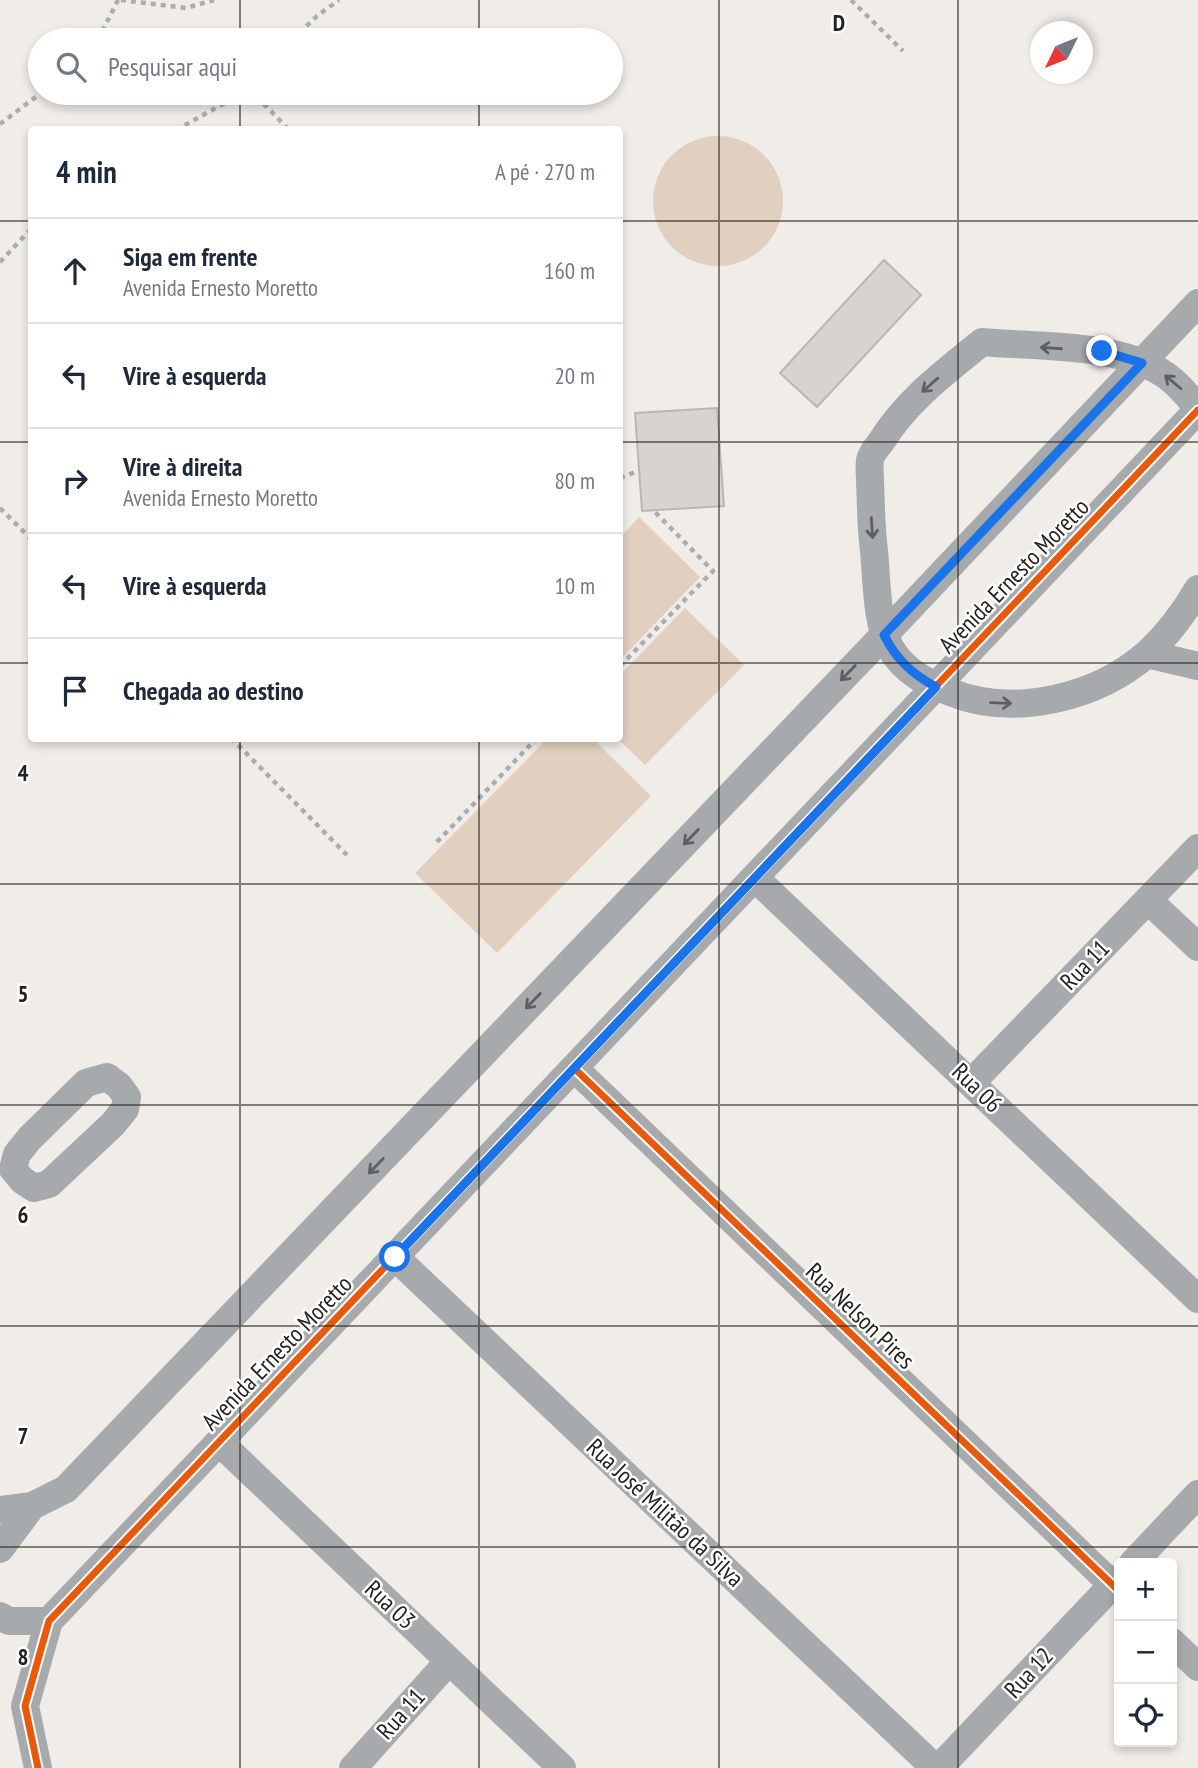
<!DOCTYPE html>
<html lang="pt">
<meta charset="utf-8">
<style>
:root{--surface:#fff;--page:#f2f2f3;--text:#1f2937;--muted:#747a83;--line:#e0e1e3}
body{margin:0;font-family:"PT Sans Narrow",sans-serif;background:var(--page);color:var(--text)}
.controls{position:absolute;right:21px;bottom:21px;display:grid;overflow:hidden;border-radius:7px;box-shadow:0 4px 10px #0003}
.controls button{width:63px;height:63px;display:grid;place-items:center;padding:0;border:0;border-bottom:2px solid var(--line);background:var(--surface);color:var(--text);font:35px sans-serif}
.compass{position:absolute;left:1030px;top:21px;width:63px;height:63px;border-radius:50%;background:var(--surface);box-shadow:0 4px 10px #0003;rotate:227deg}
.stop{position:absolute;width:21px;height:21px;margin:-16px;border:5px solid #1a73e8;border-radius:50%;background:#fff}
.stop.end{background:#1a73e8;border-color:#fff;box-shadow:0 2px 7px #0008}
.list{margin:0;padding:0;list-style:none}
h2{display:flex;justify-content:space-between;align-items:center;height:91px;margin:0;padding:0 28px;font-size:30px}
h2 small{font-size:23px;font-weight:400;color:var(--muted)}
.list li{display:grid;grid-template-columns:46px 1fr auto;gap:21px;align-items:center;box-sizing:border-box;height:105px;padding:0 28px;border-top:2px solid var(--line)}
.list b{display:block;font-size:26px;white-space:nowrap}
.list p{margin:0;font-size:23px;white-space:nowrap;color:var(--muted)}
.list em{font-size:23px;font-style:normal;color:var(--muted)}
.icon{flex:none;width:38px;height:38px;fill:none;stroke:currentColor;stroke-width:2;stroke-linecap:round;stroke-linejoin:round}
.map{position:relative;flex:none;width:1198px;height:1768px;overflow:hidden}
.search{position:absolute;background:var(--surface);box-shadow:0 4px 10px #0003;left:28px;top:28px;width:595px;height:77px;display:flex;align-items:center;gap:18px;box-sizing:border-box;padding:0 24px;border-radius:38px;color:var(--muted);font-size:26px}
.panel{position:absolute;background:var(--surface);box-shadow:0 4px 10px #0003;left:28px;top:126px;width:595px;height:616px;border-radius:7px}
.map>svg:first-child{display:block}
.green{fill:#e1d0c0}
.building{fill:#d6d3d0;stroke:#b9b6b3;stroke-width:2}
.lines{fill:none;stroke-linecap:round;stroke-linejoin:round}
.path{stroke:#abacae;stroke-width:4.5;stroke-dasharray:5 5;stroke-linecap:butt}
.street{stroke:#a6aaad;stroke-width:28}
.cycleway-casing{stroke:#fff;stroke-width:11}
.cycleway{stroke:#e8590c;stroke-width:7}
.oneway{stroke:#5e5f5f}
.route{stroke:#1a73e8;stroke-width:9}
.grid{fill:none;stroke:#24221f;stroke-width:2;stroke-opacity:0.55}
.labels{text-anchor:middle;stroke-width:5;stroke-linejoin:round;paint-order:stroke}
.street-label{font-size:24px;fill:#24221f;stroke:#fff}
.grid-label{font-size:23px;text-anchor:middle;font-weight:bold;fill:#24221f;stroke:#fff;stroke-width:5;stroke-linejoin:round;paint-order:stroke}
</style>
<div class="map">
<svg width="1198" height="1768" viewBox="0 0 1198 1768">
<rect width="100%" height="100%" fill="#f0ece8"/>
<!-- green -->
<path class="green" d="M653 201a65 65 0 1 1 130 0a65 65 0 1 1-130 0Z
M639,517L700,577L620,660V538Z
M685,608L744,665L645,765L618,739L620,738V675Z
M548,738L593,739L651,796L497,953L415,873Z"/>
<!-- building -->
<path class="building" d="M884,260L921,295L817,407L780,373Z
M717,408L724,506L642,511L635,413Z"/>
<g class="lines">
<!-- path -->
<path class="path" d="M121,0L186,8L214,0
M851,0L903,51
M98,40L118,0
M292,40L317,16L339,0
M247,93L267,107L289,130
M0,124L41,93
M176,130L243,93
M0,262L32,228
M620,478L638,471
M0,508L32,540
M620,666L713,571L654,511
M231,738L347,855
M437,842L537,738"/>
<!-- street -->
<path class="street" d="M1198,409C1187,394 1175,380 1159,371C1112,343 1036,347 982,342C945,372 906,401 881,442C877,447 871,454 870,460C869,467 870,475 870,482C871,505 871,528 874,551C877,580 876,625 891,649C905,672 927,683 950,692C1014,718 1098,698 1149,652C1169,633 1184,613 1198,589
M1147,654L1198,666
M755,878L1198,1299
M1148,900L1198,947
M574,1068L1119,1591
M107,1077L119,1086L127,1097L125,1109L113,1124L49,1184L34,1188L22,1180L13,1169L17,1154L30,1138L86,1083Z
M971,1083L1198,848
M395,1257L935,1768
M219,1442L562,1768
M0,1510L32,1506L66,1489L884,635L1198,303
M0,1549L32,1506
M1133,1563L1198,1494
M0,1616L9,1621H49
M1172,1642L1198,1667
M38,1768L25,1706L49,1621L1198,410
M353,1768L449,1661
M939,1768L1119,1578"/>
<!-- cycleway casing -->
<g class="cycleway-casing">
<path id="cycleway" d="M574,1068L1119,1591
M38,1768L25,1706L49,1621L1198,410"/>
</g>
<!-- cycleway -->
<use href="#cycleway" class="cycleway"/>
</g>
<!-- one-way arrows -->
<defs><path id="oneway-shaft" d="M-6 0H5M1.5-3L5.5 0L1.5 3" fill="none" stroke-width="1.6" stroke-linecap="round" stroke-linejoin="round" transform="scale(1.75)"/></defs>
<g class="oneway">
<use href="#oneway-shaft" transform="translate(1051 348) rotate(-176)"/>
<use href="#oneway-shaft" transform="translate(1173 382) rotate(-140)"/>
<use href="#oneway-shaft" transform="translate(930 385) rotate(139)"/>
<use href="#oneway-shaft" transform="translate(872 528) rotate(86)"/>
<use href="#oneway-shaft" transform="translate(848 673) rotate(134)"/>
<use href="#oneway-shaft" transform="translate(1001 703) rotate(2)"/>
<use href="#oneway-shaft" transform="translate(691 837) rotate(134)"/>
<use href="#oneway-shaft" transform="translate(533 1001) rotate(134)"/>
<use href="#oneway-shaft" transform="translate(376 1166) rotate(134)"/>
</g>
<g class="lines">
<!-- route -->
<path class="route" d="M395,1257L936,687C912,674 896,659 884,635L1142,363L1102,351"/>
</g>
<!-- grid -->
<path class="grid" d="M240,0V40M479,0V40M719,0V1768M958,0V1768M240,93V130M479,93V130M0,221H32M620,221H1198M0,442H32M620,442H1198M0,663H32M620,663H1198M240,738V1768M479,738V1768M0,884H1198M0,1105H1198M0,1326H1198M0,1547H1198"/>
<g class="labels">
<!-- street labels -->
<g class="street-label">
<text transform="translate(1014 576) rotate(-46)" y="8">Avenida Ernesto Moretto</text>
<text transform="translate(1085 965) rotate(-46)" y="8">Rua 11</text>
<text transform="translate(977 1088) rotate(44)" y="8">Rua 06</text>
<text transform="translate(860 1316) rotate(44)" y="8">Rua Nelson Pires</text>
<text transform="translate(277 1353) rotate(-46)" y="8">Avenida Ernesto Moretto</text>
<text transform="translate(665 1513) rotate(43)" y="8">Rua José Militão da Silva</text>
<text transform="translate(390 1605) rotate(43)" y="8">Rua 03</text>
<text transform="translate(1029 1673) rotate(-47)" y="8">Rua 12</text>
<text transform="translate(401 1714) rotate(-48)" y="8">Rua 11</text>
</g>
</g>
<g class="grid-label">
<text x="839" y="31">D</text>
<text x="23" y="781">4</text>
<text x="23" y="1002">5</text>
<text x="23" y="1223">6</text>
<text x="23" y="1444">7</text>
<text x="23" y="1665">8</text>
</g>
</svg>
<div class="controls">
<button>+</button>
<button>−</button>
<button><svg class="icon" aria-label="locate" viewBox="0 0 24 24"><circle cx="12" cy="12" r="6"/><path d="M12 2v4M12 18v4M2 12h4M18 12h4"/></svg></button>
</div>
<svg class="compass" viewBox="-18 -18 36 36"><path d="M0-13l5 13h-10z" fill="#e53935"/><path d="M0 13l5-13h-10z" fill="#747a83"/></svg>
<div class="stop" style="left:395px;top:1257px"></div>
<div class="stop end" style="left:1102px;top:351px"></div>
<div class="search"><svg class="icon" aria-label="search" viewBox="0 0 24 24"><circle cx="10" cy="10" r="6"/><path d="M15 15l6 6"/></svg>Pesquisar aqui</div>
<section class="panel">
<h2>4 min<small>A pé · 270 m</small></h2>
<ul class="list">
<li><svg class="icon" aria-label="ahead" viewBox="0 0 24 24"><path d="M12 20V5M6 11l6-6 6 6"/></svg><div><b>Siga em frente</b><p>Avenida Ernesto Moretto</p></div><em>160 m</em></li>
<li><svg class="icon" aria-label="left" viewBox="0 0 24 24"><path d="M17 20v-9H6M10 6l-5 5 5 5"/></svg><div><b>Vire à esquerda</b></div><em>20 m</em></li>
<li><svg class="icon" aria-label="right" viewBox="0 0 24 24"><path d="M7 20v-9h11M14 6l5 5-5 5"/></svg><div><b>Vire à direita</b><p>Avenida Ernesto Moretto</p></div><em>80 m</em></li>
<li><svg class="icon" aria-label="left" viewBox="0 0 24 24"><path d="M17 20v-9H6M10 6l-5 5 5 5"/></svg><div><b>Vire à esquerda</b></div><em>10 m</em></li>
<li><svg class="icon" aria-label="arrive" viewBox="0 0 24 24"><path d="M6 21V4h12l-3 4 3 4H6"/></svg><div><b>Chegada ao destino</b></div></li>
</ul>
</section>
</div>
